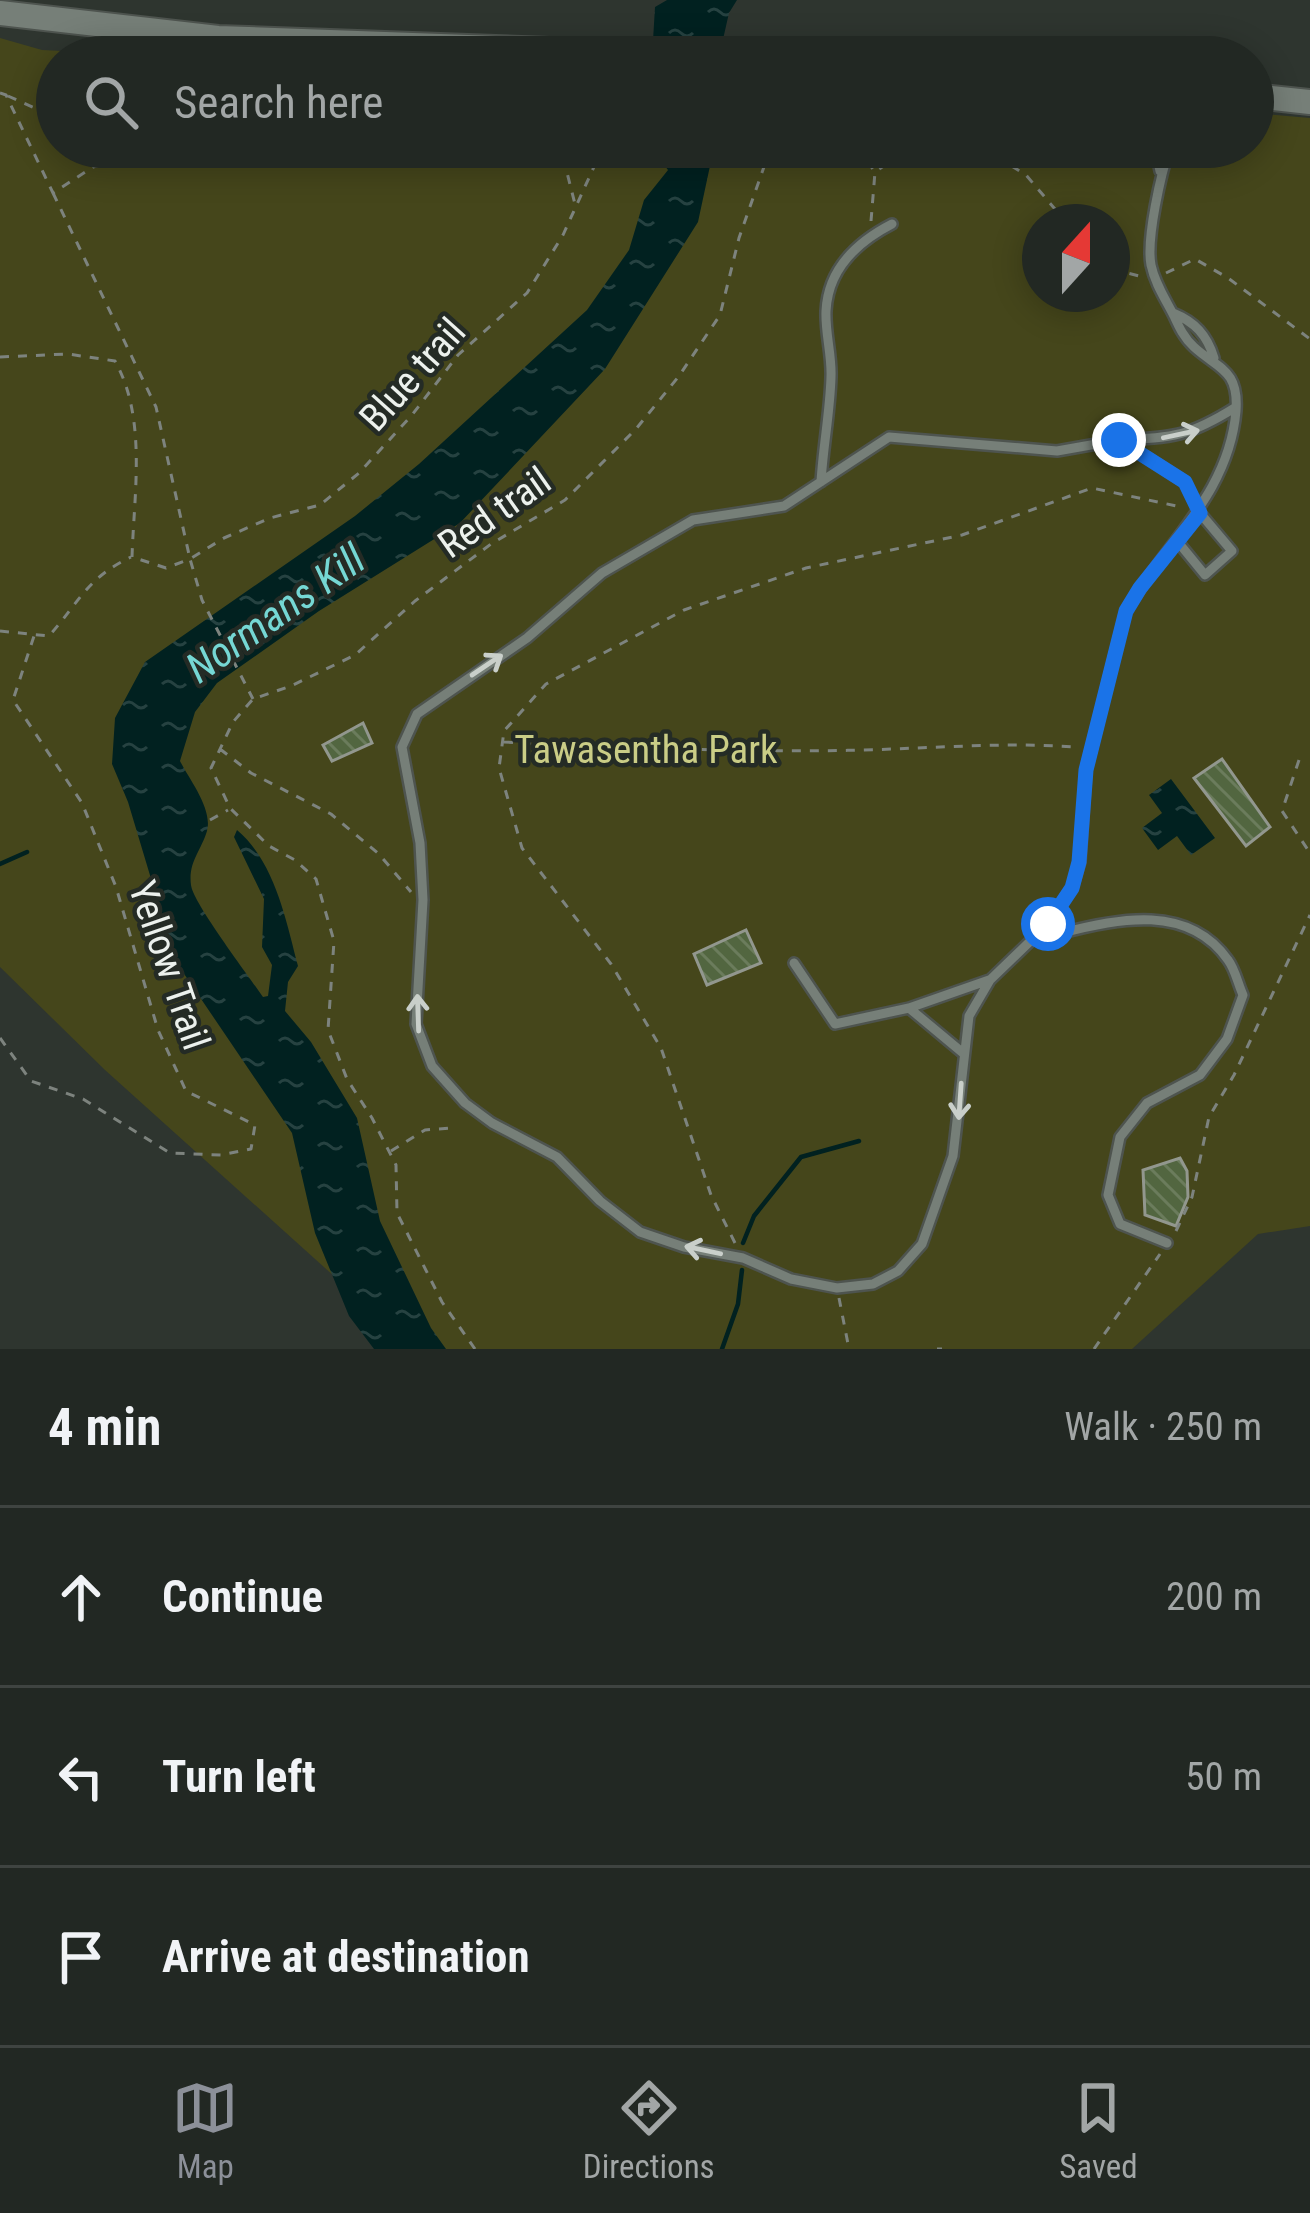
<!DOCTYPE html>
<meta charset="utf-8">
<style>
:root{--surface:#222823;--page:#2a302b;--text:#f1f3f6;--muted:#a2a6a6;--line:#3f4441;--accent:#8c9099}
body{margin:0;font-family:"Roboto Condensed",sans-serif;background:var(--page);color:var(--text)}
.compass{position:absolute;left:1022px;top:204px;width:108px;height:108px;border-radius:50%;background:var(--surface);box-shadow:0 6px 30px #0003;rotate:21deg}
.stop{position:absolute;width:36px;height:36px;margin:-27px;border:9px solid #1a73e8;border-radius:50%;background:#fff}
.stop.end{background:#1a73e8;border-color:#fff;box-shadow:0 3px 12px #0008}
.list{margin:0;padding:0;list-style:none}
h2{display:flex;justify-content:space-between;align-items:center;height:156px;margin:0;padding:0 48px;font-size:51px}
h2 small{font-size:39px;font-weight:400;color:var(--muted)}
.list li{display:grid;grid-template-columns:78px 1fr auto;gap:36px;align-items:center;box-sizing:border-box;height:180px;padding:0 48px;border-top:3px solid var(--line)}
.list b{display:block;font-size:45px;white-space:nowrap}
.list em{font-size:39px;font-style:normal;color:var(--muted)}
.icon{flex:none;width:66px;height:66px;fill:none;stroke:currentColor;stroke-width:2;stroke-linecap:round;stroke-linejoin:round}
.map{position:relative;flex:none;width:1310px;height:1349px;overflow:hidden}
.search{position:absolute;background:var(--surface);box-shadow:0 6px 30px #0003;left:36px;right:36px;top:36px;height:132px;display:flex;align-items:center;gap:30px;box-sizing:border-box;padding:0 42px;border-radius:66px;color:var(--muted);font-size:45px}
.sheet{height:696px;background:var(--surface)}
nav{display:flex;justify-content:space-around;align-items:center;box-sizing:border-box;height:168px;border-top:3px solid var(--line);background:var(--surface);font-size:33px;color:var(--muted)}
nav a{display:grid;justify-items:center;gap:6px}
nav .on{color:var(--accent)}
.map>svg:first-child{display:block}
.park{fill:#45461b;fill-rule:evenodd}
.water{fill:url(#water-ripples)}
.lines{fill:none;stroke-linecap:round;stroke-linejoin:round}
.stream{stroke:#012120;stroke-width:4.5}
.building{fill:url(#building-back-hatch);stroke:#92978e;stroke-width:3}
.lane-casing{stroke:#4e544f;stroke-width:14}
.secondary-casing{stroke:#4e544f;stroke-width:28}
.path{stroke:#7d837e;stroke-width:3;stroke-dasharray:9 9;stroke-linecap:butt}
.lane{stroke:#767f78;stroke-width:9}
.secondary{stroke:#767f78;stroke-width:24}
.oneway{stroke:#c9cfca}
.route{stroke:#1a73e8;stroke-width:15}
.labels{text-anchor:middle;stroke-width:9;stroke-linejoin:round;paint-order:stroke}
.street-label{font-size:39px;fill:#ecf1ed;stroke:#242b25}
.park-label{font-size:39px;fill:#cacd86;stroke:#242b25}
.water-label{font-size:42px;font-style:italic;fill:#75d7d4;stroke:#242b25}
</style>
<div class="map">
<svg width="1310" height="1349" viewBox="0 0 1310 1349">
<defs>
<pattern id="water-ripples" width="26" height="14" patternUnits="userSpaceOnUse" patternTransform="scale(3)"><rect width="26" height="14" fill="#012120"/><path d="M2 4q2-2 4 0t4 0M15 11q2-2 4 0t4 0" fill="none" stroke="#264241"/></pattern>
<pattern id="building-back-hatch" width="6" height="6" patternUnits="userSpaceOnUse" patternTransform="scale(3)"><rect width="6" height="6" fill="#526640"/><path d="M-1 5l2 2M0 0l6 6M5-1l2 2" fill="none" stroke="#6b7c5c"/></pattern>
</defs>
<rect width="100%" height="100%" fill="#2e352f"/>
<!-- park -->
<path class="park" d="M0,38L42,50L186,57H57V147H1253V113L1310,118V1226L1258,1234L1132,1349H415L105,1070L0,967ZM1040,222H1112V294H1040Z"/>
<!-- water -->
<path class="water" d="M667,0H737L729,13L719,57H652L655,7Z
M650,147H700L710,166L698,222L605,369L460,523L319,611L217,683L195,712L180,761C189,779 213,809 207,831C201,851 188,862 191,885C193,903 249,976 263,997L268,996L272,965L262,947L264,899L234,837L237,830C275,862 286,920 298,966L288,982L285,1011L311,1042L357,1118L380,1221L431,1328L446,1349H374L349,1316L315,1233L292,1133L176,962L128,802L112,764L115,718L145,662L355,516L419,464L587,310L629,250L644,200L668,170Z
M1171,779L1215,838L1191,855L1177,836L1158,850L1142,828L1162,813L1149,795Z"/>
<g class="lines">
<!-- stream -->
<path class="stream" d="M0,864L27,852
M743,1243L754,1216L801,1157L859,1141
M722,1349L738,1304L742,1270"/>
</g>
<!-- building -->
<path class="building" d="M363,723L372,743L332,761L323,745Z
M1222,759L1270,827L1246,846L1194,778Z
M746,930L761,963L707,985L694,954Z
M1180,1158L1187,1171L1188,1197L1176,1226L1145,1215L1143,1170Z"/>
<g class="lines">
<!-- lane casing -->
<g class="lane-casing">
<path id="lane" d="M1155,147L1160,171
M1170,147C1161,173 1146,239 1151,265C1155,284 1166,300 1174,316C1179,327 1184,338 1194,347C1218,369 1239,369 1236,411C1229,494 1165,544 1126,611L1086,770L1080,862L1072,888L1048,924L990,980L969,1016L953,1156L922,1244L898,1271L873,1284L837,1288L791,1279L743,1258L684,1247L640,1232L600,1201L557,1157L492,1123L465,1103L432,1066L416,1024L423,900L420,843L402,747L417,714L527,638L602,573L693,520L784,506L889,437L1057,451L1119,440L1185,482L1200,513L1232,551L1205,575L1178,542
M1173,313C1195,322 1207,335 1214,358
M1119,440C1173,438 1190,436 1236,407
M821,482C823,447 830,412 831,377C832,355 825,333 826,311C828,269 857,242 892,224
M1048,924L1062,933C1118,918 1189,904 1228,960C1235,969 1238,984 1243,995L1227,1039L1200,1075L1147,1103L1120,1137L1108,1195L1120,1224L1167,1243
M794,963L835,1024L909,1008L989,980
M909,1008L963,1053"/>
</g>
<!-- secondary casing -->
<g class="secondary-casing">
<path id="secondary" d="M0,13L218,38L744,57
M1253,96L1310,102"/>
</g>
<!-- path -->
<path class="path" d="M0,93L6,95L53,193L93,167L169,147
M8,96L57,118
M126,147L141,153
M549,147L563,157L576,208
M857,147L875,172L911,147
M981,147L1026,175L1066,222
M53,193L156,407L190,559L224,538L270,518L320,505L359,473L412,415L458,355L527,293L563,235L603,147
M871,221L875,172
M1112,269L1139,276
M1166,273L1195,259L1228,278L1310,339
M0,357L68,354L115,361C147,418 134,493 132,557L166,568L190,559L202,600L253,699
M0,631L49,636C80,601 87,578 131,557
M504,742C624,747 744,753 864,750C936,748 1005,742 1076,747
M220,749L251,773L331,814L379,854L411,892
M1299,760L1282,811L1310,853
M210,820L228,810
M0,1038L31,1081L83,1099L170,1153L221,1155L251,1149L255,1125L186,1091L158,1030L116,887L82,803L13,700L34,636
M391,1151L425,1130L451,1128
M1176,1231L1192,1197L1209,1117L1234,1075L1310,915
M735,1243L711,1195L661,1048L611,964L522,848L499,768L504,731L546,684L684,610L806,568L962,535L1092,488L1181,507
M839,1298L849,1349
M475,1349L442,1302L397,1213L396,1165L372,1118L347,1079L328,1030L334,941L316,879L295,860L269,846L230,808L211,768L233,722L253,699L291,686L355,655L415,601L491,544L565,500L636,429L679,376L720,315L739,238L771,147
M937,1349H942
M1094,1349L1160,1254"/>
<!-- lane -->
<use href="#lane" class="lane"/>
<!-- secondary -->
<use href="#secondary" class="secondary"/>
</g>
<!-- one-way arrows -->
<defs><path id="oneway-shaft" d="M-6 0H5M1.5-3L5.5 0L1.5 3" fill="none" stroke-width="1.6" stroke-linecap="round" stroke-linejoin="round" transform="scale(3)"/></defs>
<g class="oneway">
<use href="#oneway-shaft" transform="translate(1181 434) rotate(-12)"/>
<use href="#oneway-shaft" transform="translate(487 665) rotate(-34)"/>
<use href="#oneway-shaft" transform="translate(418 1013) rotate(-92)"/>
<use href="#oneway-shaft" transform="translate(960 1101) rotate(94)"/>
<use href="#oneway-shaft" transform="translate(703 1250) rotate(-168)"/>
</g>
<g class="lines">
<!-- route -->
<path class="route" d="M1048,924L1072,888L1079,862L1086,770L1126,611L1140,588L1200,513L1185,482L1119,440"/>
</g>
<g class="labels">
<!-- street labels -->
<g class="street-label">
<text transform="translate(412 374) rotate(-48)" y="14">Blue trail</text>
<text transform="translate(494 512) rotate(-35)" y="14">Red trail</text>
<text transform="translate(170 965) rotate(71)" y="14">Yellow Trail</text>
</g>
<!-- park labels -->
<g class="park-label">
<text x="646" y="763">Tawasentha Park</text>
</g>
<!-- water labels -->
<g class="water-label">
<text transform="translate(275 613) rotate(-35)" y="15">Normans Kill</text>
</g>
</g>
</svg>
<svg class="compass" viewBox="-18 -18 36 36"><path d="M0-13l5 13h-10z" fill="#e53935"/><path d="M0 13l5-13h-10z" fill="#a2a6a6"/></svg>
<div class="stop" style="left:1048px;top:924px"></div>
<div class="stop end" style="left:1119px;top:440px"></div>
<div class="search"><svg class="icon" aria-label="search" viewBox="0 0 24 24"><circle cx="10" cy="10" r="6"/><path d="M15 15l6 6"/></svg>Search here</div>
</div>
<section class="sheet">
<h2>4 min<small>Walk · 250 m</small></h2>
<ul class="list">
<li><svg class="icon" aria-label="ahead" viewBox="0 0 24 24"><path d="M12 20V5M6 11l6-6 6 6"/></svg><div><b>Continue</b></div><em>200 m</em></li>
<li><svg class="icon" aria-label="left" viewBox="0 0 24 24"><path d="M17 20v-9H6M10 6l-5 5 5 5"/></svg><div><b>Turn left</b></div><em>50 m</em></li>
<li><svg class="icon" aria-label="arrive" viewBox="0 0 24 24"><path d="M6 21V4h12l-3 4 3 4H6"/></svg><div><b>Arrive at destination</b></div></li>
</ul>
</section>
<nav>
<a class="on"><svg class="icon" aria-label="map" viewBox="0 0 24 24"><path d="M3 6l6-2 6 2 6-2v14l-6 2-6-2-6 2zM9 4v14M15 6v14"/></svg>Map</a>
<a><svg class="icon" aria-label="directions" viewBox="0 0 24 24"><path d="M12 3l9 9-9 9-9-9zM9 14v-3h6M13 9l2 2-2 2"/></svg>Directions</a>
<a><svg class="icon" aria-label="saved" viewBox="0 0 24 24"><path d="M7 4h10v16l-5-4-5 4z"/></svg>Saved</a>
</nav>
